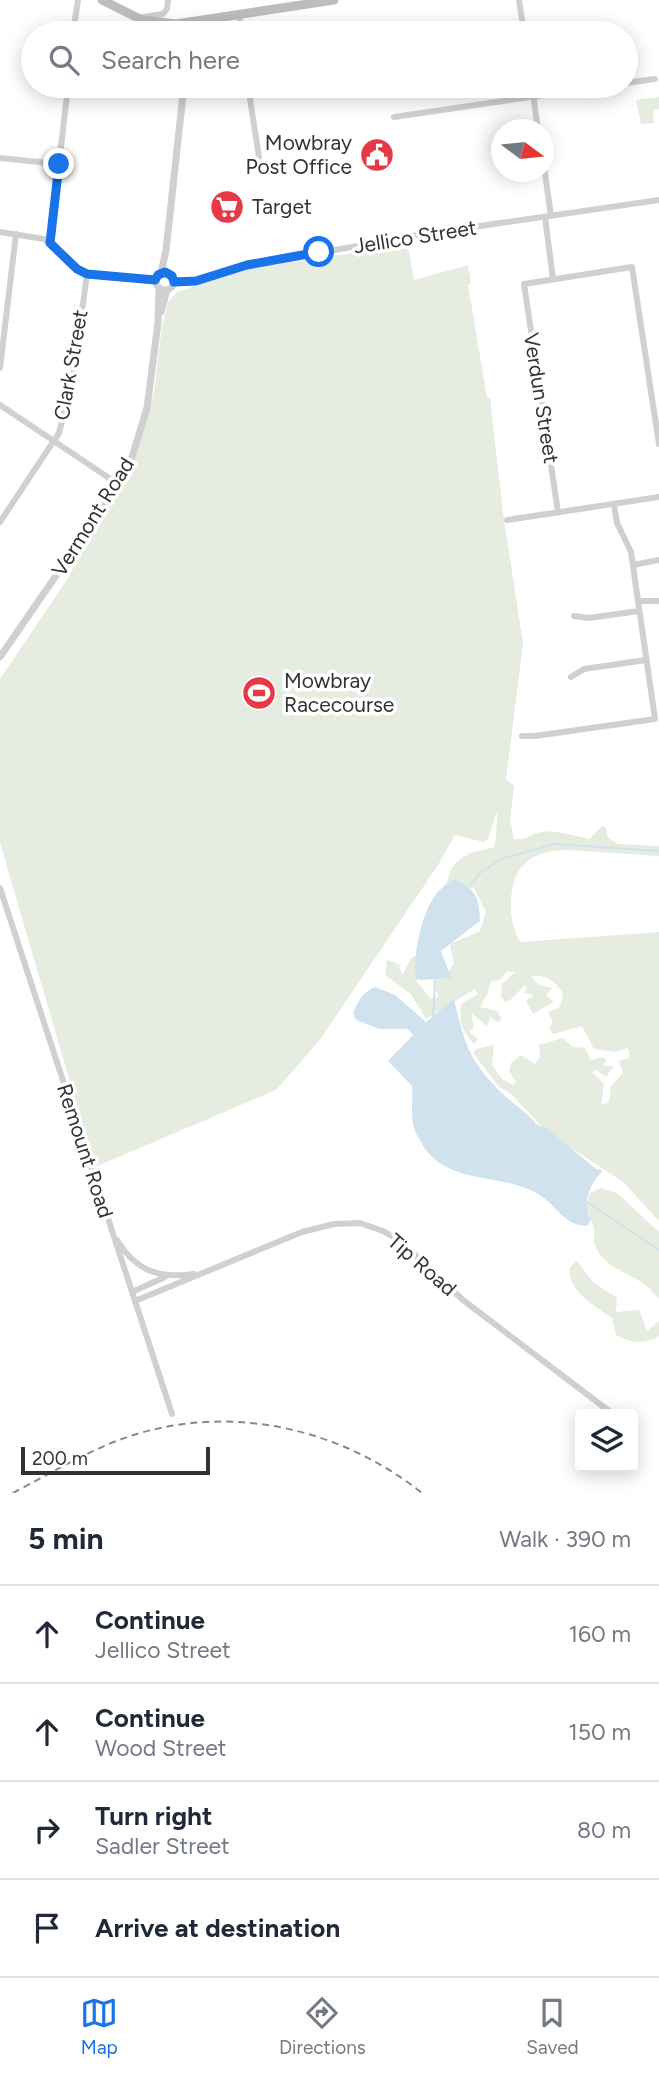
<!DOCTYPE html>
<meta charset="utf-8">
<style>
:root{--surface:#fff;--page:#f6f6f7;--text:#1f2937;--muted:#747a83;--line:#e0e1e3;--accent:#1a73e8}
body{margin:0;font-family:Figtree,sans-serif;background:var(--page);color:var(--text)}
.controls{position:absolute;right:21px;bottom:21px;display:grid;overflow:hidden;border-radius:7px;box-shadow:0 4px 18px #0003}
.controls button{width:63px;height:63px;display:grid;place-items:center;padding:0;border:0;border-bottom:2px solid var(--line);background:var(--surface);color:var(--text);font:35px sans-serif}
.compass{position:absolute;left:491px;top:119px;width:63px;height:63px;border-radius:50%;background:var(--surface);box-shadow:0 4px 18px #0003;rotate:105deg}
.scale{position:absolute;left:21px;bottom:18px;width:189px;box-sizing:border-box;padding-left:7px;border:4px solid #333;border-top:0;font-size:19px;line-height:24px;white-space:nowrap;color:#333;-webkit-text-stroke:5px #fff;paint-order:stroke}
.stop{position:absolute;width:21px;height:21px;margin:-16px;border:5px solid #1a73e8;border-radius:50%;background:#fff}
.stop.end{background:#1a73e8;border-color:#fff;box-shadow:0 2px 7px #0008}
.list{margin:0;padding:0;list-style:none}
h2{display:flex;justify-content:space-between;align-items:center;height:91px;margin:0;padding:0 28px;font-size:30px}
h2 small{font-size:23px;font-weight:400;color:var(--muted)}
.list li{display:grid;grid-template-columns:46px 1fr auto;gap:21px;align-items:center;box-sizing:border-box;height:98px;padding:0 28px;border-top:2px solid var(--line)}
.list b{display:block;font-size:26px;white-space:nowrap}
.list p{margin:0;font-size:23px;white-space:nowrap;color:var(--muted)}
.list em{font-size:23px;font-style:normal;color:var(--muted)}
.icon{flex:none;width:38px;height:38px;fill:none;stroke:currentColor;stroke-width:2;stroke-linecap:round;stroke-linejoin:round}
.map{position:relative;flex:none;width:659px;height:1493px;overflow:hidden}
.search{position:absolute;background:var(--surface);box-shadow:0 4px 18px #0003;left:21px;right:21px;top:21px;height:77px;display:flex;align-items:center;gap:18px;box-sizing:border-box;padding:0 24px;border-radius:38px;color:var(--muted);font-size:26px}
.sheet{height:483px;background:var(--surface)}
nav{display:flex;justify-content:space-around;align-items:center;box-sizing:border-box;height:98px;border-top:2px solid var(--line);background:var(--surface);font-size:19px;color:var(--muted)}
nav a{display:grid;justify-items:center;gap:4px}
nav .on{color:var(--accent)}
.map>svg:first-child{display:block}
.green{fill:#e6ecdf}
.water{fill:#cfe2ee}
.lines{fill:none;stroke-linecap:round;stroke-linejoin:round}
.stream{stroke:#cfe2ee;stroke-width:2}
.minor{stroke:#d0d0d0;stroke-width:6}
.tertiary{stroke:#d0d0d0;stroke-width:7}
.secondary{stroke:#bdbdbd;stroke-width:9}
.rail{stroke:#888;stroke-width:2;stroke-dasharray:7 5;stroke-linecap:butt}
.route{stroke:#1a73e8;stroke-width:9}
.labels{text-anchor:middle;stroke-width:7;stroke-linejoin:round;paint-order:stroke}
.poi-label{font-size:21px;fill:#333;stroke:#fff;text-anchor:start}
.street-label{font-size:21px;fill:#333;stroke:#fff}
</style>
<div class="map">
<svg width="659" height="1493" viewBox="0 0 659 1493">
<rect width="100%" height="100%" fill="#fff"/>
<!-- green -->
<path class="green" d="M659,97V109L653,110L654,123L641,124L636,100Z
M408,245L414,280L468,265L471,283L468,284L487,398H490L503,512L523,644L506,779L514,786L510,820L514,839C527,841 531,833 542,832C557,830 574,836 589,839L602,826L606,827L608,838L618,844L659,846V856C639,855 619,853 599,852C564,849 520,844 512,890C509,907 511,928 521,942L659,932V1221L623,1182L547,1132L511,1094L499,1087L473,1053L476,1049L494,1045L492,1065L502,1079L513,1085L516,1082L509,1071L511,1063L521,1055L535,1064L540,1057L539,1045L563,1038L573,1047L585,1048L591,1060L603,1057L606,1060L603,1066H614L606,1077L596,1070L592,1072L604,1084L601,1105L609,1102L611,1086L623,1073L619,1061L630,1057L628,1048L615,1052L594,1049L582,1026L553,1034L549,1028L553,1021L548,1012L560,1007L563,994C557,982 546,974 531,976L539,985L552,988L546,995L554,1002L533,1014L526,1001L534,995L524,993L527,988L525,985L509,1001L505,1002L501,996L502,984L515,972L507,971L500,980L490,982L488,993L480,1007L497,1011L502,1020L497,1022L491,1017L487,1026L471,1013L474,1027L469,1032L478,1039L474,1044C463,1032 457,1019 462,1003L478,994L475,989L426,1019L411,994L385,975L387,960L399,964L402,975L411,958L418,954L422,959L417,982L430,998L439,997L433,985L439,976L447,974L454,963L450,944L480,931L486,912L474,888L457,889L447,884C450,858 470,851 493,848L496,840L497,811L488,839L484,842L455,835L438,865L319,1041L276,1090L95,1167L0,843V679L68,578L137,450L154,392L162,326L168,302L177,292L257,267Z
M601,1188L617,1193L659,1232V1299C654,1294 649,1287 643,1283C627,1273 598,1264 594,1241C594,1237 595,1233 594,1230C591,1213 583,1212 590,1193Z
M577,1261L593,1282L617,1298L616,1312L639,1310L647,1331L659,1321V1336C646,1345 630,1343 616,1335L612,1318C596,1307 566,1290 570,1267Z"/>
<!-- water -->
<path class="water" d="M454,879C476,890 479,896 480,921L441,951L452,980C440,976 428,982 416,979C413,954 421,913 437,893C441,888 448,883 454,879Z
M375,987L395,995L426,1022L454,999C464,1043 470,1063 504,1095C513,1104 530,1114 536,1124L548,1129L596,1169L602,1170V1172C589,1184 582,1204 591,1220L587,1226C562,1225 557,1205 538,1194C502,1172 446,1186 422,1144C419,1138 414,1131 413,1124C411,1112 413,1099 412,1086L388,1061L413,1035L408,1029H379L356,1020L353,1013C358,1001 362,993 375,987Z"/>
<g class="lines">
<!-- stream -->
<path class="stream" d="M469,886L480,873L501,859L555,844L659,851
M433,1019L435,979
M587,1202L659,1250"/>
<!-- minor -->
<path class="minor" d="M519,0L524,33
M239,14L242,33
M143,17L163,14L167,9L168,0
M73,33L78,0
M626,83L655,79
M248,86L259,157
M532,86L538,130
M394,117L606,86
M0,158L59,164
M544,166L551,216
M545,217L553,279
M0,232L44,239L77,269L87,274L155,280
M50,243L68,86
M174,282L196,281L247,265L364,245L370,242L659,200
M0,368L16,234
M0,405L118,484
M558,512L524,284L632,267L659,444
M507,520L659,497
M0,522L59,433L73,378L87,274
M633,565L659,560
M638,601H659
M574,616L589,618L639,611
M571,677L584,669L646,660
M522,736H535L655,719L631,552L617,523L614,505
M0,888L172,1414
M117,1240C136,1271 159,1279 194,1274
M132,1292L165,1277
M135,1301L302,1232L334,1224L360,1223L383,1231L400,1241L463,1300L613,1414"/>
<!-- tertiary -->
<path class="tertiary" d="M189,23V33
M156 281a9 9 0 1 1 18 0a9 9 0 1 1-18 0Z
M161,273L166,250L184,86
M161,312L167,290
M0,657L106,503L132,457L147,408L158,323L159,289"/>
<!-- secondary -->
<path class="secondary" d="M102,0L142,20L176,24L334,0"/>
<!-- rail -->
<path class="rail" d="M13,1493C45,1476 76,1458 109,1444C214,1400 334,1423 422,1493"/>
</g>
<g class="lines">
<!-- route -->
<path class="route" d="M59,164L50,243L77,269L87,274L155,280L158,275L165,272L172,276L174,282L196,281L247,265L319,252"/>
</g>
<!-- icons -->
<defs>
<g id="civic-disc" transform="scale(1.75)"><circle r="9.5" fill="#e63946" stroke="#fff"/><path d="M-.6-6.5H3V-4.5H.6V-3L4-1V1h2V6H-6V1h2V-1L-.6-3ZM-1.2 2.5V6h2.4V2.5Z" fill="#fff"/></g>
<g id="supermarket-disc" transform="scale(1.75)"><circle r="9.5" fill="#e63946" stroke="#fff"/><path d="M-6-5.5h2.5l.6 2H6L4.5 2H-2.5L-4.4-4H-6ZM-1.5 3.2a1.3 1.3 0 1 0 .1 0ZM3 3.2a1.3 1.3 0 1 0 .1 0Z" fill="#fff"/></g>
<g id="stadium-disc" transform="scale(1.75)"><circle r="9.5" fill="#e63946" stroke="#fff"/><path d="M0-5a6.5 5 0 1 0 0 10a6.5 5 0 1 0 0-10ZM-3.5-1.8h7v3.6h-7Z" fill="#fff"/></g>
</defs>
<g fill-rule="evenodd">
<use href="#civic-disc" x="377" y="155"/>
<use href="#supermarket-disc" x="227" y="207"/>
<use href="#stadium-disc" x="259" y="693"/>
</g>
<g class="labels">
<!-- poi labels -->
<g class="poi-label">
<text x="352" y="150" text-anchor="end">Mowbray<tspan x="352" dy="24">Post Office</tspan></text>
<text x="252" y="214">Target</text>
<text x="284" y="688">Mowbray<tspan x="284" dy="24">Racecourse</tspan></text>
</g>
<!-- street labels -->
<g class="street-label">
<text transform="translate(415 237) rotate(-9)" y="7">Jellico Street</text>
<text transform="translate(71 365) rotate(-80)" y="7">Clark Street</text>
<text transform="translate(541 398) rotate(81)" y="7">Verdun Street</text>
<text transform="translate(93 517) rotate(-58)" y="7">Vermont Road</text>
<text transform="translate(85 1151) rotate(72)" y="7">Remount Road</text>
<text transform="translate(422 1265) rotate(41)" y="7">Tip Road</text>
</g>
</g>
</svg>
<div class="controls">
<button><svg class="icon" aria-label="layers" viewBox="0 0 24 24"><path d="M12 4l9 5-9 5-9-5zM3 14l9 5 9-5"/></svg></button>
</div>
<svg class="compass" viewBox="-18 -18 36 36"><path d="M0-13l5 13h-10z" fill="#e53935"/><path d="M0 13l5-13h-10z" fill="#747a83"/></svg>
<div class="scale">200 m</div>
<div class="stop" style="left:319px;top:252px"></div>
<div class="stop end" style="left:59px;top:164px"></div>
<div class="search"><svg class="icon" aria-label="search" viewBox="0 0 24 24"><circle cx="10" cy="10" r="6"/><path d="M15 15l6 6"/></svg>Search here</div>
</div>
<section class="sheet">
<h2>5 min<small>Walk · 390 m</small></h2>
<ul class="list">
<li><svg class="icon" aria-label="ahead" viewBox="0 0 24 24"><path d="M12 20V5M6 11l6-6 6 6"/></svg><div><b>Continue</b><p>Jellico Street</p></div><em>160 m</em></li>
<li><svg class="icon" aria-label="ahead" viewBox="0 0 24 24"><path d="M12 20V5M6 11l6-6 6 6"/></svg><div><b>Continue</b><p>Wood Street</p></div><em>150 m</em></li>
<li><svg class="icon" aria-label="right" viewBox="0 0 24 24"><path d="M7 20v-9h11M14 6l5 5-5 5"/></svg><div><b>Turn right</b><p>Sadler Street</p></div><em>80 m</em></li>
<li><svg class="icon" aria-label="arrive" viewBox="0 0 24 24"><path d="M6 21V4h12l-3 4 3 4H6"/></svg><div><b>Arrive at destination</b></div></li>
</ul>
</section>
<nav>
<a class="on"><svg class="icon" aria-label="map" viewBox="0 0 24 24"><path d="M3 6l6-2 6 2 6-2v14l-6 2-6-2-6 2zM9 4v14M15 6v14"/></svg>Map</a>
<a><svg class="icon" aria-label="directions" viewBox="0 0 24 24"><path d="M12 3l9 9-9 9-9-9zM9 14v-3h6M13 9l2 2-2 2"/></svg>Directions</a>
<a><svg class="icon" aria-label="saved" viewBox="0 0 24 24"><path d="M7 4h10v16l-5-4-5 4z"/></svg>Saved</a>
</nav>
